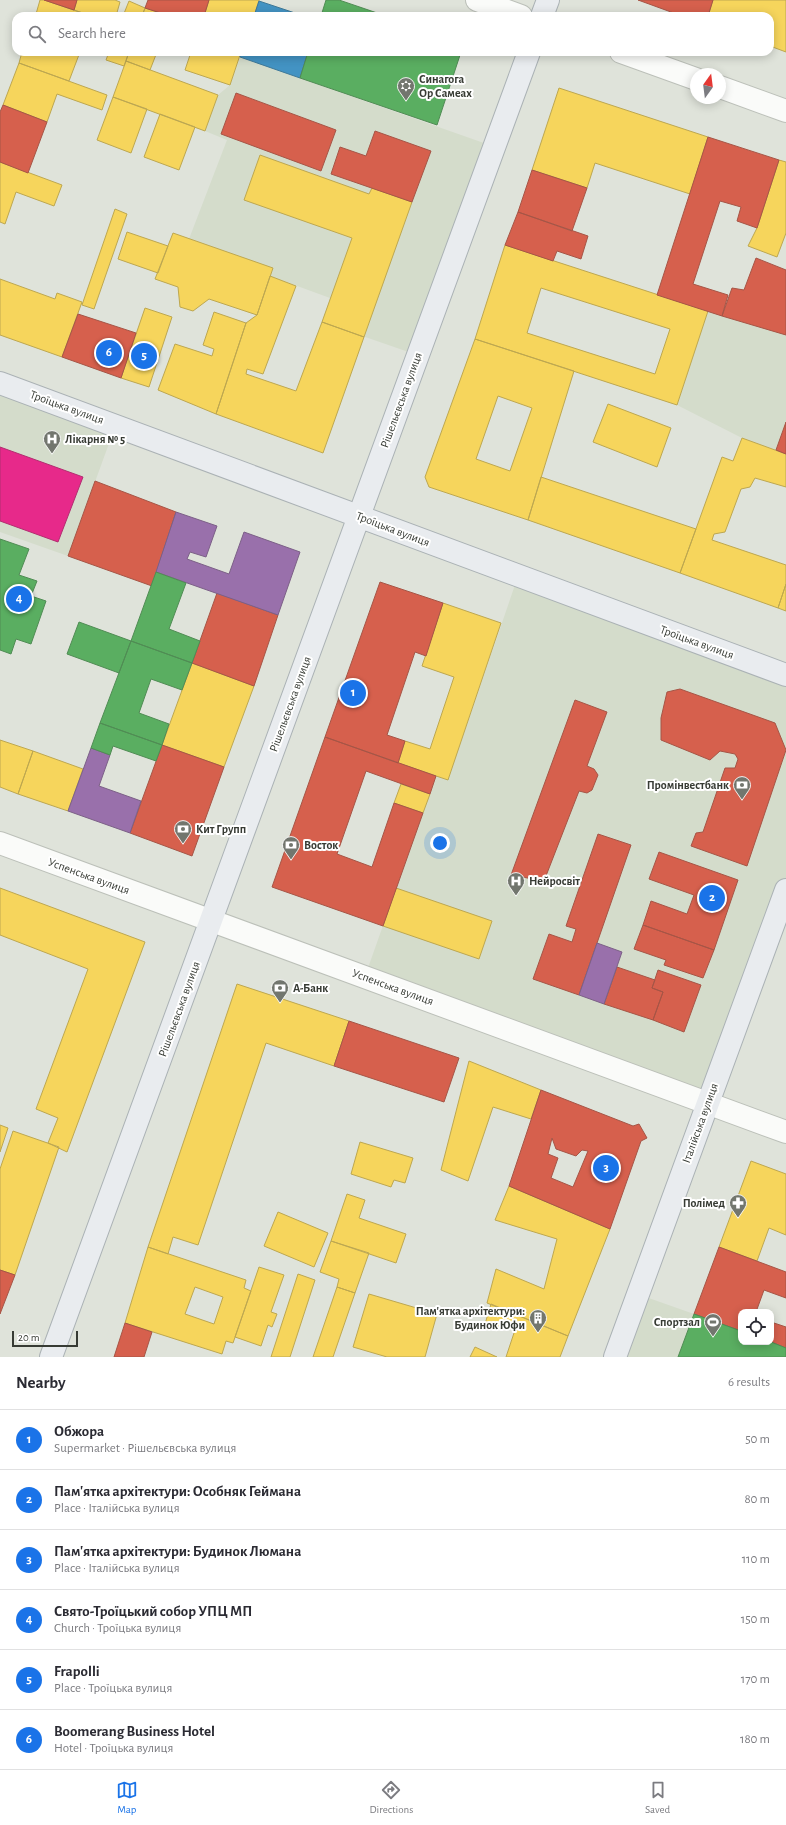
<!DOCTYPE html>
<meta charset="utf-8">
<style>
:root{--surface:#fff;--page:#f7f7f7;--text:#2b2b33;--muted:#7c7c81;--line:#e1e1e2;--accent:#1a73e8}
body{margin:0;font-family:"Alegreya Sans",sans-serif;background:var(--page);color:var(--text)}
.controls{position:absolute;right:12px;bottom:12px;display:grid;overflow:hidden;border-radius:8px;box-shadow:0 2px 10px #0003}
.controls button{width:36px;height:36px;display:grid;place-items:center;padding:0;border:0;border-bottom:1px solid var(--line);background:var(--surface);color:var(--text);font:20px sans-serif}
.compass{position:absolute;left:690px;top:68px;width:36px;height:36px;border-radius:50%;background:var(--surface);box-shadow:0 2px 10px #0003;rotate:14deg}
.scale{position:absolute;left:12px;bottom:10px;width:66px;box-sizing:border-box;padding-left:4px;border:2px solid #373b34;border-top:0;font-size:11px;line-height:14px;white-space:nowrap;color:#373b34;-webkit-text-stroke:3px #fff;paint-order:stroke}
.you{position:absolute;left:440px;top:843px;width:14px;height:14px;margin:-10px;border:3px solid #fff;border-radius:50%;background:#1a73e8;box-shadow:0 0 0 6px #1a73e833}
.badge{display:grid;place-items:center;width:26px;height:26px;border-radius:50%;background:var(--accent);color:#fff;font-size:13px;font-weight:700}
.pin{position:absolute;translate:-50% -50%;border:2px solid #fff;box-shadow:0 1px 4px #0006}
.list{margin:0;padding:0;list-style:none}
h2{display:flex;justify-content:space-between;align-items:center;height:52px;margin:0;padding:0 16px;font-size:17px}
h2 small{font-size:13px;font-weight:400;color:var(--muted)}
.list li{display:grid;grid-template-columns:26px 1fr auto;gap:12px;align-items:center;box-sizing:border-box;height:60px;padding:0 16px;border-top:1px solid var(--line)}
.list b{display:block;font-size:15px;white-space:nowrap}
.list p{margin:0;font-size:13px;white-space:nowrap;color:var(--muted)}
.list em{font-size:13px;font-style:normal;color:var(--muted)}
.icon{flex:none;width:22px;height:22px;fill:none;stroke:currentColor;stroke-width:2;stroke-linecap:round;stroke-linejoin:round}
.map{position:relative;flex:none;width:786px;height:1357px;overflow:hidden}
.search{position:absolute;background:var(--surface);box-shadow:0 2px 10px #0003;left:12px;right:12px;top:12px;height:44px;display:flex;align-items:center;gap:10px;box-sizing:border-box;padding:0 14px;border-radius:12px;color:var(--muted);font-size:15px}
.sheet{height:412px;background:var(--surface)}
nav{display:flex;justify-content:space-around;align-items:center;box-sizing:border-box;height:56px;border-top:1px solid var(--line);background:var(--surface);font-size:11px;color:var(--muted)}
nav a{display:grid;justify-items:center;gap:2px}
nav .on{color:var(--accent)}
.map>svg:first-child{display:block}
.built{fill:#d4dccb}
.homes{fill:#f6d55c;stroke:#bda750;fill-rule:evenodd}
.shops{fill:#d6604d;stroke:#a65546;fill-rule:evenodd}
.offices{fill:#9970ab;stroke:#7c6087}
.schools{fill:#4393c3;stroke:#3f7998}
.health{fill:#e7298a;stroke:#b22e70}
.public{fill:#5aae61;stroke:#508c54}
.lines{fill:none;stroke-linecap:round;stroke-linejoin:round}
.minor-casing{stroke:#bcc0b9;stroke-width:24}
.major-casing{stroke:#abb2b5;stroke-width:24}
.minor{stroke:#fafbf9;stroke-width:22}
.major{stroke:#e9ecef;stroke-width:22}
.labels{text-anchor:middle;stroke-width:4;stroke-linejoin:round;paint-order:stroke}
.poi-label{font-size:12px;font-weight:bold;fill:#373b34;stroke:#fff;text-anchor:start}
.street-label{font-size:12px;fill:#373b34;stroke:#fff}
</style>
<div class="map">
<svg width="786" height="1357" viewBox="0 0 786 1357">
<rect width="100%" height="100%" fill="#dfe3da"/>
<!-- built -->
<path class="built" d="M240,57L498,148L423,357L322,322L330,298L270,276L272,268L189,239L227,140L205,131L218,95L230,85Z
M708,311L786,335V454L742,438L677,405Z
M0,385L115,427L68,556L0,532Z
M517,579L786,677V883L704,1105L363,982L436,776L448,780Z
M643,1296L694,1314L741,1342L786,1357H620Z"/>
<!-- homes -->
<path class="homes" d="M40,0H44L91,16H41L36,14Z
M77,0H115L120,2L116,16H92L74,10Z
M209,0H259L254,16H204Z
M713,0H786V52L770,46V16H708Z
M129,1L145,8L142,16H123Z
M145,8L170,16H142Z
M22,52H80L69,81L19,63Z
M109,52H129L124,66L106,60Z
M129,52H157L150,70L126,61Z
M191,52H241L230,85L185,70Z
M126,61L218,95L205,131L113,97Z
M19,63L107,95L102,110L57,94L47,122L3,105Z
M559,88L708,137L690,194L595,163L587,188L532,170Z
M113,97L147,109L131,153L97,140Z
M160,114L195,127L179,170L144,157Z
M260,155L369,194L372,188L412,202L364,337L322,322L352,238L244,200Z
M779,160L786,162V233L777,257L748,246L757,228Z
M0,162L62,185L54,206L16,192L5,224L0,222Z
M115,209L127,214L94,309L82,305Z
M127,232L168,246L158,273L118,259Z
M173,233L273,268L257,315L209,299L193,311L180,307L178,287L155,279Z
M505,245L708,311L677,405L475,339ZM541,288L670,329L655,374L527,333Z
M270,276L296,286L263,374L247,369L246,374L296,391L322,322L364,337L323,453L216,414L246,323L257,315Z
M0,279L55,299L57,293L82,302L62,357L0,335Z
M145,308L172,317L149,387L121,378Z
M214,312L246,323L216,414L158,390L175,344L212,356L214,349L203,345Z
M475,339L574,371L528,520L429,487L425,477ZM498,396L532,408L510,471L476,459Z
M608,404L671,428L657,467L593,442Z
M742,438L786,454V487L755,478L750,487L741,489L725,532L714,534L712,540L786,565V584L778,608L680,573L722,457L733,461Z
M541,477L696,529L680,573L528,520Z
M786,584V611L778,608Z
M443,603L501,623L448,780L398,763L405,741L430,749L454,677L422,666Z
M192,663L254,686L224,767L162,745Z
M0,740L33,751L18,794L0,787Z
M33,751L83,769L68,811L18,794Z
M401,784L430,794L423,813L394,803Z
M0,888L145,942L67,1152L48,1143L58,1118L36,1109L88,969L0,935Z
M396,888L492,921L479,959L383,926Z
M237,984L349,1021L334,1066L266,1043L198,1245L173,1237L168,1254L148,1247Z
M469,1061L541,1090L531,1119L493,1107L468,1181L441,1170Z
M0,1125L8,1128L0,1152Z
M13,1131L59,1147L15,1275L0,1270V1169Z
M360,1142L413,1158L405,1183L394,1180L391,1187L351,1174Z
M751,1161L786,1174V1235L769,1228L757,1261L719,1247Z
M509,1186L610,1229L568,1336L487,1303L496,1269L544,1289L557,1239L495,1220Z
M347,1194L365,1200L359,1218L406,1234L396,1263L331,1241Z
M278,1212L328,1233L314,1267L264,1246Z
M331,1241L369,1253L355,1293L337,1287L339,1279L320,1272Z
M148,1247L246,1280L244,1288L251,1291L233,1343L226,1341L222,1354L125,1323ZM195,1287L223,1297L214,1324L185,1314Z
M259,1267L284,1275L271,1312L277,1314L272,1327L268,1325L261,1346L235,1337Z
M298,1274L315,1280L290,1357H271Z
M337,1287L355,1293L333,1357H313Z
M369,1294L437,1314L425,1357H387L353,1347Z
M491,1304L568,1336L560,1357H506L515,1330L485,1324Z
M475,1347L497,1357H470Z"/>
<!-- shops -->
<path class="shops" d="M44,0H77L74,10Z
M148,0H209L204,16H170L145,8Z
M638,0H713L708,16H682Z
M236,93L336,130L321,171L221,134Z
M3,105L47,122L28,173L0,162V112Z
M375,131L431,151L412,202L331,174L340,147L366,156Z
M708,137L779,160L757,228L737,221L741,207L720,201L693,284L728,295L722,316L657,295Z
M532,170L587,188L572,231L518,212Z
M518,212L588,236L581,259L557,251L553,261L505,245Z
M756,258L786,270V335L722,316L732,288L744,290Z
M78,314L136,333L121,378L62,357Z
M786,422V454L776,450Z
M95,481L176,512L152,586L68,556Z
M380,582L443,603L426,656L415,652L387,735L405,741L398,763L325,737Z
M217,593L278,615L254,686L192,663Z
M680,689L775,723L786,750L747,866L691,846L696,833L703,832L725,768H735L738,759L735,754L720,751L710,760L661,740V718L667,692Z
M575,700L607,712L587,766L594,769L598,775L592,790L587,793L579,791L544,881L511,875Z
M325,737L436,776L430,794L366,771L337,854L372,867L394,803L423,813L383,926L272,887Z
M162,745L224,767L192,856L130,833Z
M598,834L631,845L579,995L533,979L549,934L572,942L576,929L566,926Z
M659,852L738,880L714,950L643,925L651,901L687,914L694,895L649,879Z
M643,925L714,950L703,978L664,965L666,960L634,949Z
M617,967L655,980L652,988L663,992L653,1020L604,1004Z
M658,970L701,985L684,1032L653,1020L663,992L652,988Z
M349,1021L459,1058L444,1102L334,1066Z
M541,1090L633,1126L639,1124L647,1138L641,1141L610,1229L509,1186ZM552,1138L556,1149L576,1156L582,1150L588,1151L573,1187L551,1178L558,1158L548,1154Z
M719,1247L786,1272V1298L764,1290L756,1312H741V1331L694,1314Z
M0,1270L15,1275L0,1314Z
M771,1322L786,1327V1348L771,1342Z
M125,1323L152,1332L144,1357H114Z"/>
<!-- offices -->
<path class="offices" d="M176,512L217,526L206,557L190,552L187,559L229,574L244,532L300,552L278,615L156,572Z
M91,748L110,755L99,786L141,801L130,833L68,811Z
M597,943L622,952L604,1004L579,995Z"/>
<!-- schools -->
<path class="schools" d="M259,1L304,16H254Z
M241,52H308L300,78L240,57Z"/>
<!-- health -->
<path class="health" d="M0,447L83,477L58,542L0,521Z"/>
<!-- public -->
<path class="public" d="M326,0H339L386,16H321Z
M308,52H461L437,125L300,78Z
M0,539L29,549L19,575L37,581L31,596L46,601L31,644L16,639L11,654L0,650Z
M156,572L186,583L169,629L200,641L192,663L131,641Z
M79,622L131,641L119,673L67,654Z
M131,641L192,663L182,690L151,679L139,713L169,724L162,745L100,723Z
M100,723L162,745L156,761L113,746L110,755L91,748Z
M694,1314L741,1331V1342H771L786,1348V1357H678Z"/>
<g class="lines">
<!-- minor casing -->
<g class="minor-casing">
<path id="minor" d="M477,0L521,16
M621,52L696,79
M720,87L786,111
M0,843L786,1132"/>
</g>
<!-- major casing -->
<g class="major-casing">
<path id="major" d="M542,16L548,0
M0,383L786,675
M51,1357L529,52
M615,1357L786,890"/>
</g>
<!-- minor -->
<use href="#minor" class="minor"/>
<!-- major -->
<use href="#major" class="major"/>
</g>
<!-- icons -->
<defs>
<g id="synagogue-pin" transform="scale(0.9)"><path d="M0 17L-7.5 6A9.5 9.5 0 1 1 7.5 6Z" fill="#72766e" stroke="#fff"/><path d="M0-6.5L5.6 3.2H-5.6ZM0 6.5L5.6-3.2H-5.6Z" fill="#fff"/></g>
<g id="hospital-pin" transform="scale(0.9)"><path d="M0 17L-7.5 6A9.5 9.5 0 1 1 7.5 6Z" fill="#72766e" stroke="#fff"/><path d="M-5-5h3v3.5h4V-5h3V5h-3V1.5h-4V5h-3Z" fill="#fff"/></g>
<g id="bank-pin" transform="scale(0.9)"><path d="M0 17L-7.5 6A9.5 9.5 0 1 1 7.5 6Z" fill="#72766e" stroke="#fff"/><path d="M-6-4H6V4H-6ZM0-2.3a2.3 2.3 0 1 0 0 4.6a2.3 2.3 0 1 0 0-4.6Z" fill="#fff"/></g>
<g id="pharmacy-pin" transform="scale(0.9)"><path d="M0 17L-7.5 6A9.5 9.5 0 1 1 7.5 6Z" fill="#72766e" stroke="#fff"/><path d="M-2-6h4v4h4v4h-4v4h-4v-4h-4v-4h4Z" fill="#fff"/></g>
<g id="building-pin" transform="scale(0.9)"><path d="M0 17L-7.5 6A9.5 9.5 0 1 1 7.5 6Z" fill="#72766e" stroke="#fff"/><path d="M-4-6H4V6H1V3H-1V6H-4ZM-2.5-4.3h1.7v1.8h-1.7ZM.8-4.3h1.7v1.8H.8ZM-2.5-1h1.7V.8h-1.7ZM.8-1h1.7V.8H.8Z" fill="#fff"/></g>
<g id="stadium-pin" transform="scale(0.9)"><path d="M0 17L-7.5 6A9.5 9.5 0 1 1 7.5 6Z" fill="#72766e" stroke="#fff"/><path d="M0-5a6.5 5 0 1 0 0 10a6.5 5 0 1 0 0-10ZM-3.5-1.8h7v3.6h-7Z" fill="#fff"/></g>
</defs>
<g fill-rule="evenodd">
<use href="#synagogue-pin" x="406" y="86"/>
<use href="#hospital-pin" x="52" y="439"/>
<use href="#bank-pin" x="742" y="785"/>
<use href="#bank-pin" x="183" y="829"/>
<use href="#bank-pin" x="291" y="845"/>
<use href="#hospital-pin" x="516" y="881"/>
<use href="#bank-pin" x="280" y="988"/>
<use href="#pharmacy-pin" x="738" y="1203"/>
<use href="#building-pin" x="538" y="1318"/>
<use href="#stadium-pin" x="713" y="1322"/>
</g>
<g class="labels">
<!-- poi labels -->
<g class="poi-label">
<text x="419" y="83">Синагога<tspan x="419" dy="14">Ор Самеах</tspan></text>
<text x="65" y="443">Лікарня № 5</text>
<text x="729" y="789" text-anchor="end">Промінвестбанк</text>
<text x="196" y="833">Кит Групп</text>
<text x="304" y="849">Восток</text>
<text x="529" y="885">Нейросвіт</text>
<text x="293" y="992">А-Банк</text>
<text x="725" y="1207" text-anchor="end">Полімед</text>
<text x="525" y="1315" text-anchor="end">Пам'ятка архітектури:<tspan x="525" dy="14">Будинок Юфи</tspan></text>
<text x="700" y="1326" text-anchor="end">Спортзал</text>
</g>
<!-- street labels -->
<g class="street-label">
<text transform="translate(401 400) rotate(-70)" y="4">Рішельєвська вулиця</text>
<text transform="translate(67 407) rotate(20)" y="4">Троїцька вулиця</text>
<text transform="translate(393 529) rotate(21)" y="4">Троїцька вулиця</text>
<text transform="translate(697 642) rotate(20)" y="4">Троїцька вулиця</text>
<text transform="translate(290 704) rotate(-70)" y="4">Рішельєвська вулиця</text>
<text transform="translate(89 876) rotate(20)" y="4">Успенська вулиця</text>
<text transform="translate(393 987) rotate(20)" y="4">Успенська вулиця</text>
<text transform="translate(179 1009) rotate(-70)" y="4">Рішельєвська вулиця</text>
<text transform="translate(700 1123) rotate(-70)" y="4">Італійська вулиця</text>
</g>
</g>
</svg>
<div class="controls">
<button><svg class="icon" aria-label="locate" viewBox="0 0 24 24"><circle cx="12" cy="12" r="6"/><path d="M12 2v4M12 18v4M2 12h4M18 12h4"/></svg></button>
</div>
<svg class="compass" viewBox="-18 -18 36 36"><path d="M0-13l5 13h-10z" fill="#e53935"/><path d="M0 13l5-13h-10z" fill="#7c7c81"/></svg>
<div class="scale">20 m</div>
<div class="you"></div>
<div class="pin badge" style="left:353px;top:693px">1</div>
<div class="pin badge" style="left:712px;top:898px">2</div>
<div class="pin badge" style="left:606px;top:1168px">3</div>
<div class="pin badge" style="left:19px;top:599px">4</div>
<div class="pin badge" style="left:144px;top:356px">5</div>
<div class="pin badge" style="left:109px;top:353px">6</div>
<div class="search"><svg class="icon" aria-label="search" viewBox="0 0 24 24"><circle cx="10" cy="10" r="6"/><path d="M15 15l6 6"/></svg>Search here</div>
</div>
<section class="sheet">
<h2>Nearby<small>6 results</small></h2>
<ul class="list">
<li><span class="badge">1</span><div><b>Обжора</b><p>Supermarket · Рішельєвська вулиця</p></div><em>50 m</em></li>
<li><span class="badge">2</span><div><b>Пам'ятка архітектури: Особняк Геймана</b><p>Place · Італійська вулиця</p></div><em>80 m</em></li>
<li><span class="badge">3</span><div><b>Пам'ятка архітектури: Будинок Люмана</b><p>Place · Італійська вулиця</p></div><em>110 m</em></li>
<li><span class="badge">4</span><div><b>Свято-Троїцький собор УПЦ МП</b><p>Church · Троїцька вулиця</p></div><em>150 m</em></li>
<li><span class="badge">5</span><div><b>Frapolli</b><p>Place · Троїцька вулиця</p></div><em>170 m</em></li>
<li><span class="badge">6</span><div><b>Boomerang Business Hotel</b><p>Hotel · Троїцька вулиця</p></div><em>180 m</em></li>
</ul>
</section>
<nav>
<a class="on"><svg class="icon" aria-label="map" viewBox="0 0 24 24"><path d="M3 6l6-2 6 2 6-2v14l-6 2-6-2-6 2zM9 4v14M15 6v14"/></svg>Map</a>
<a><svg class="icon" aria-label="directions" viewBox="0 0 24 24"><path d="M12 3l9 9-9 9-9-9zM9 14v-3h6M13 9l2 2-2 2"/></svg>Directions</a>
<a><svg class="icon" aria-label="saved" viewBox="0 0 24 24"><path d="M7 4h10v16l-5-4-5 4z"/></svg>Saved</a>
</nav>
